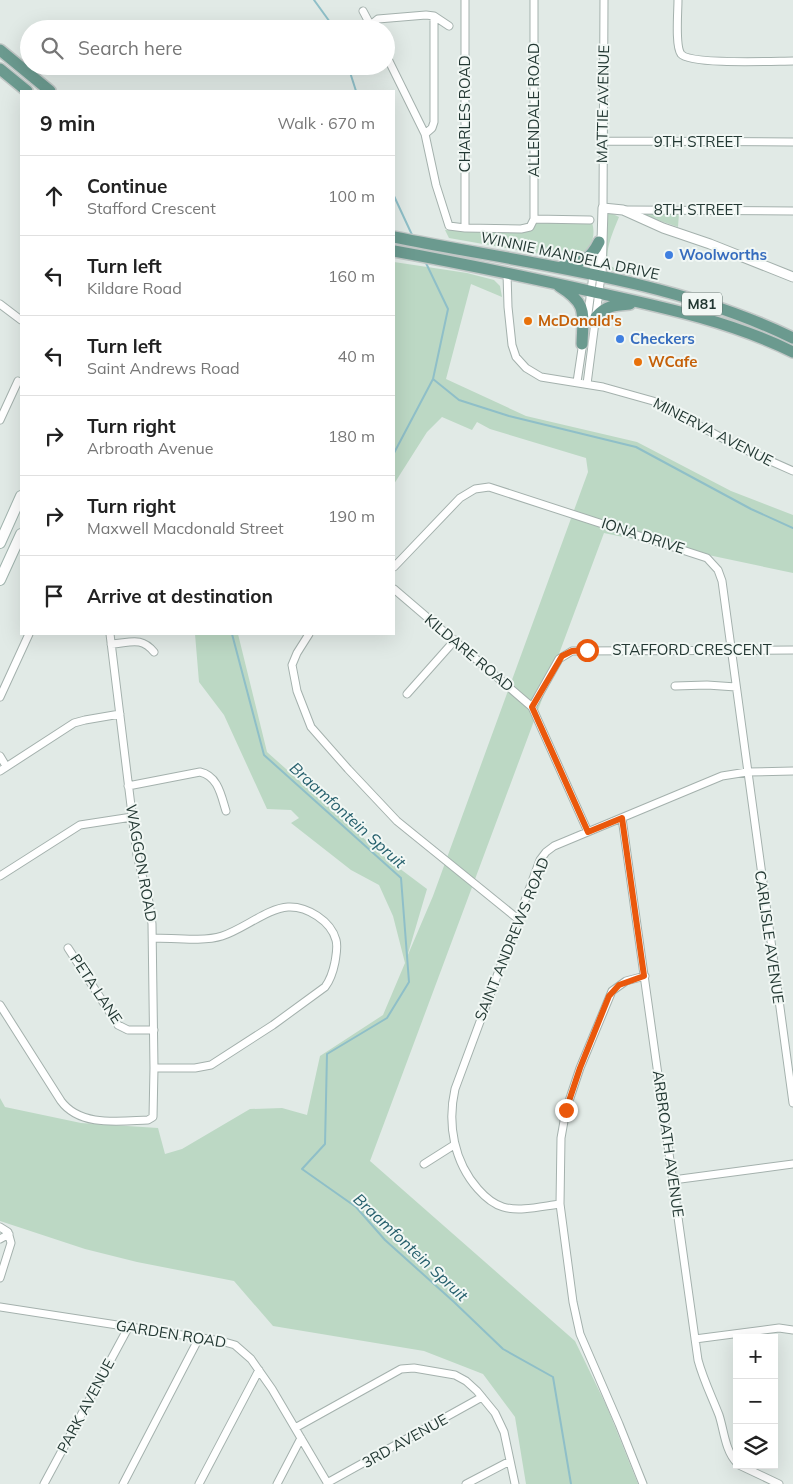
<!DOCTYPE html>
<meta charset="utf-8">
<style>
:root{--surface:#fff;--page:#f2f2f2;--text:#222;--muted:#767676;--line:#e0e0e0}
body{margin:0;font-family:Mulish,sans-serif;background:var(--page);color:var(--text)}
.controls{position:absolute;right:15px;bottom:15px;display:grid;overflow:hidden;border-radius:0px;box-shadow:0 5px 20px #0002}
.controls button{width:45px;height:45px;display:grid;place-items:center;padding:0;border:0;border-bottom:1px solid var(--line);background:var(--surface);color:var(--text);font:25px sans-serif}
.stop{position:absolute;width:15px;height:15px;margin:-11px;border:4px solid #ea580c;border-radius:50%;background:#fff}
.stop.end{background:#ea580c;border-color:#fff;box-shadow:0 1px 5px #0008}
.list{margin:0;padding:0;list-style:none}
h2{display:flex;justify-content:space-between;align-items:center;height:65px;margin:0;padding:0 20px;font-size:21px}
h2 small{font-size:16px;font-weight:400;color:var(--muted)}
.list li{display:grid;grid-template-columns:32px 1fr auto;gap:15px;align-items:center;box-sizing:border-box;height:80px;padding:0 20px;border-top:1px solid var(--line)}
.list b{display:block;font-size:19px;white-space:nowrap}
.list p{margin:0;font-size:16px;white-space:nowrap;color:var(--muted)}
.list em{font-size:16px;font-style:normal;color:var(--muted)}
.icon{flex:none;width:28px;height:28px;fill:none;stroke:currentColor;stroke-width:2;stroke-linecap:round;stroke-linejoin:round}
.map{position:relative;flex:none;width:793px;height:1484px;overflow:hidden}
.search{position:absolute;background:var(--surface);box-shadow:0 5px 20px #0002;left:20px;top:20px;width:375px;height:55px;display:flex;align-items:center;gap:12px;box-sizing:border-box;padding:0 18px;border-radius:28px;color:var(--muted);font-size:19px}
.panel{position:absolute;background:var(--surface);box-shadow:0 5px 20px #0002;left:20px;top:90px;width:375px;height:545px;border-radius:0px}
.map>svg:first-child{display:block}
.green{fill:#bcd8c4}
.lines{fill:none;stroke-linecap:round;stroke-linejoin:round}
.stream{stroke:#8fbfc8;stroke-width:2}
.minor-casing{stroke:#a4b1ad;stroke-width:9}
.tertiary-casing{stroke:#a4b1ad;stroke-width:11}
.secondary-casing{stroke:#a1b4ae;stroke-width:12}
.primary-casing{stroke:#c1c7c6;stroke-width:14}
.minor{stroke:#fff;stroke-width:7}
.tertiary{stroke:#fff;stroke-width:9}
.secondary{stroke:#fff;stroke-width:10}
.primary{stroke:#6b9a8f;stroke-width:11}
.route{stroke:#ea580c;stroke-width:6}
.shop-dot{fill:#3f7fe0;stroke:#f1f7f4;stroke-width:2}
.food-dot{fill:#e8710a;stroke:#f1f7f4;stroke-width:2}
.labels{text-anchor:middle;stroke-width:4;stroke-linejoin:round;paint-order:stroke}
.shield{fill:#f1f7f4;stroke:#61716d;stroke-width:1}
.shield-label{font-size:14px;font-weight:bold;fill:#233833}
.street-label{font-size:15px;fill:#233833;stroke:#f1f7f4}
.shop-label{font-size:15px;font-weight:bold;fill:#366cbe;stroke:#f1f7f4;text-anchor:start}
.food-label{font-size:15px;font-weight:bold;fill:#c56008;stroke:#f1f7f4;text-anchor:start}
.water-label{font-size:16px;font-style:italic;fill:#255f6c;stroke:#f1f7f4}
</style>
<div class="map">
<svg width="793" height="1484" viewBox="0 0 793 1484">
<rect width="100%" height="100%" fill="#e1eae6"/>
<!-- green -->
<path class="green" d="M634,212L679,213L678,227Z
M611,213L619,217C615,227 601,257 611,266C618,272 632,273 641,276L611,270L607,265V215Z
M538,220L592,222C597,240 589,250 575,260L449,238L445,230L516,232L530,229Z
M394,262L467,273L494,280L500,286L502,297L471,284L446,379L526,416L637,442L731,491L793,515V573L604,533L370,1161L575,1341L607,1407L638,1484H526L515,1417L483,1374L424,1351L273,1326L234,1281L137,1262L85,1249L0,1221V1098L5,1107L81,1123L158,1128L165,1154L182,1149L250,1109L282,1108L307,1115L320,1056L383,1015L405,963L393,916L379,885L351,870L291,823L299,818L291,810L267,809L224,715L199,682L195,634H238L267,752L387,859L427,889L407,957L433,896L588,472L586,458L490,429L477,422L472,430L442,417L427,432L394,484Z"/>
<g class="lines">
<!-- stream -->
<path class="stream" d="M314,0L335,29
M348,66L356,91
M394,196L413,237
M433,379L459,400L509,416L636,447L751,509L793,528
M394,453L433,379L448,309L425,261
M232,634L264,755L401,878L409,982L387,1018L327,1054L325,1144L302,1169L356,1207L385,1240L454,1302L503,1349L553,1377L571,1484"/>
<!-- minor casing -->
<g class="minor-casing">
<path id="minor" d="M465,0V228
M678,0C678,12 675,46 681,54C690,65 775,61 793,61
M363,11L372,28
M372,28L373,23L378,19L426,15L434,16L449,26
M386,55L425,134L436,185L449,226L465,228L521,229L530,227L534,219V0
M425,134L432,128L434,122V16
M603,141L793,142
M603,208L604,0
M626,210L793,211
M534,219L590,220
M507,273L508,307L512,345L516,357L526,368L541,377L603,387L653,401L739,447L793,471
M0,304L21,320
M587,321L593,275
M577,382L583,342
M587,384L601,276
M0,420L18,381
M394,567L460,498L475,489L489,487L707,558L718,570L722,581L793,1103
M394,589L532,707L588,832
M309,634L297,653L292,665L297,691L311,727L348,769L397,821L518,919
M111,644C130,643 141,636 154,652
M675,686L707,685L736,687
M407,694L455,640
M0,697L29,634
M532,707L559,659L572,651L793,650
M0,756L6,766
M0,771L74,723L85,720L120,714
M128,786L200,772C218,776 221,795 226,811
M622,818L698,1360C703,1379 712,1397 719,1415C724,1430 725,1451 737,1463
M0,876L80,825L132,817
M153,938C173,938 203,942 222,936C242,930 268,908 288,907C307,906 331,921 336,940C338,947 336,955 335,962C333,972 331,979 325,987L273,1025L211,1065L195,1068H154
M68,948L118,1025L128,1030H154
M0,1005L61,1101C80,1127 119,1121 148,1120L153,1117L154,1068L152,924L149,902L137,855L110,634
M424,1164L454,1145
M673,1180L793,1164
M560,1204C543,1206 520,1212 503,1207C493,1204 485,1197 478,1189C454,1162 447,1124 455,1089L540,860L546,852L554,846L722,776L747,772L793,771
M0,1227L8,1232L11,1243L0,1278
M0,1239L9,1234
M0,1307L221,1341L235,1345L251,1359L272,1389L328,1484
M695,1339L779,1328L793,1330
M295,1428L401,1369L414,1368L455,1375L466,1381L477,1391L495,1413L504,1432L515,1484
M739,1465L779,1484
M327,1483L482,1397
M44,1484L128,1328
M123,1484L199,1338
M199,1484L259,1370
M277,1484L301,1438
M466,1484L510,1461
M643,1484L619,1424L580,1334L573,1302L560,1204L561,1138L566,1110L580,1068L612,991L626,981L645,976"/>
</g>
<!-- tertiary casing -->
<g class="tertiary-casing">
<path id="tertiary" d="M603,208L623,210L663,228L710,244L793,277
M593,275L599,246
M601,276L603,208"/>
</g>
<!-- secondary casing -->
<g class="secondary-casing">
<path id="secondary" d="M0,543L21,496
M0,580L21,534"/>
</g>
<!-- primary casing -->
<g class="primary-casing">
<path id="primary" d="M0,50L50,91
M0,69L27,91
M394,237C527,264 669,278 793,338
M394,251C461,263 527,277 594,292C662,307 730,321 793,352
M563,266C583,262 590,260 599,242
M559,286C588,304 583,313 582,344
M596,317C606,305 616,305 630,304"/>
</g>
<!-- minor -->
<use href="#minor" class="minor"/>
<!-- tertiary -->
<use href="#tertiary" class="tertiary"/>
<!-- secondary -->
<use href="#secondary" class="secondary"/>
<!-- primary -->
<use href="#primary" class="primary"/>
</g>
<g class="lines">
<!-- route -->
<path class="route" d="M566,1110L580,1068L609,996L619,985L644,976L622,818L588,832L532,707L562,656L572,651L587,650"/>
</g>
<!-- markers -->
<g class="shop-dot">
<circle cx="669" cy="255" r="5"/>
<circle cx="620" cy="339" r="5"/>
</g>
<g class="food-dot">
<circle cx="528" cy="321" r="5"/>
<circle cx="638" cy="362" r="5"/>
</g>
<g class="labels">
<!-- shield labels -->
<rect class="shield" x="682" y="292.5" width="40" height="23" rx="4"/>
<g class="shield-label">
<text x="702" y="309">M81</text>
</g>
<!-- street labels -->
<g class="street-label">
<text transform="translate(603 104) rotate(-89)" y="5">MATTIE AVENUE</text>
<text transform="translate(534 110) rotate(-90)" y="5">ALLENDALE ROAD</text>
<text transform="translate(465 114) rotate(-90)" y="5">CHARLES ROAD</text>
<text x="698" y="147">9TH STREET</text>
<text x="698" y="215">8TH STREET</text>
<text transform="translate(570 256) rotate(12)" y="5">WINNIE MANDELA DRIVE</text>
<text transform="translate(713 432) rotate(27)" y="5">MINERVA AVENUE</text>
<text transform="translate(643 536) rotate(18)" y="5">IONA DRIVE</text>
<text x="692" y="655">STAFFORD CRESCENT</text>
<text transform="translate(469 653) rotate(40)" y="5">KILDARE ROAD</text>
<text transform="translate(141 863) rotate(80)" y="5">WAGGON ROAD</text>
<text transform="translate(769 937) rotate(82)" y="5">CARLISLE AVENUE</text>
<text transform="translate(512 939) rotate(-68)" y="5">SAINT ANDREWS ROAD</text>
<text transform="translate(96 989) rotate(56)" y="5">PETA LANE</text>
<text transform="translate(668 1144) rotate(82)" y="5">ARBROATH AVENUE</text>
<text transform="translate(171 1334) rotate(9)" y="5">GARDEN ROAD</text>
<text transform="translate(86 1406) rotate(-62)" y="5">PARK AVENUE</text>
<text transform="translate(405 1441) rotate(-29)" y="5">3RD AVENUE</text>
</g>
<!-- shop labels -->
<g class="shop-label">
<text x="679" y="260">Woolworths</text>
<text x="630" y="344">Checkers</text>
</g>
<!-- food labels -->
<g class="food-label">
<text x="538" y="326">McDonald's</text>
<text x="648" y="367">WCafe</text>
</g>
<!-- water labels -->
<g class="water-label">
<text transform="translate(348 815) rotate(42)" y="6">Braamfontein Spruit</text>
<text transform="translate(411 1247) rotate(43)" y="6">Braamfontein Spruit</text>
</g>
</g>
</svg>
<div class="controls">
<button>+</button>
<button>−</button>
<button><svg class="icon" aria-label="layers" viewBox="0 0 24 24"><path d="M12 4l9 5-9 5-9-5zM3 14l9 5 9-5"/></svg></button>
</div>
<div class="stop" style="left:587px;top:650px"></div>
<div class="stop end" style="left:566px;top:1110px"></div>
<div class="search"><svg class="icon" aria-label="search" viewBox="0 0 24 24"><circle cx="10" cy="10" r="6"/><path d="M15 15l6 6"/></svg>Search here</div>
<section class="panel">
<h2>9 min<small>Walk · 670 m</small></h2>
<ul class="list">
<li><svg class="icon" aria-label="ahead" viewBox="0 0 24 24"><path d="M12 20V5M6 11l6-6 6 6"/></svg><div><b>Continue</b><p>Stafford Crescent</p></div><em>100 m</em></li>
<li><svg class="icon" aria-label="left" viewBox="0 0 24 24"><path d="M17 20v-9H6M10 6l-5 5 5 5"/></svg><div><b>Turn left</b><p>Kildare Road</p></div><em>160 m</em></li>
<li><svg class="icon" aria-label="left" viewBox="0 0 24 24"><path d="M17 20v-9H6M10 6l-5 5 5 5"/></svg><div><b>Turn left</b><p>Saint Andrews Road</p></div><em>40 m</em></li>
<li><svg class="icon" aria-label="right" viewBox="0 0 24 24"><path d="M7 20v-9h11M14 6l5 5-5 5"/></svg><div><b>Turn right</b><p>Arbroath Avenue</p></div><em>180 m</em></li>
<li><svg class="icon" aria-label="right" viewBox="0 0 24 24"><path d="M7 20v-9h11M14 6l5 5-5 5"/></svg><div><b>Turn right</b><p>Maxwell Macdonald Street</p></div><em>190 m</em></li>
<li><svg class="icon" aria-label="arrive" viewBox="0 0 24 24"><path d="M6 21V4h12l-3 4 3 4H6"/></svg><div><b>Arrive at destination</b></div></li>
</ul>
</section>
</div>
